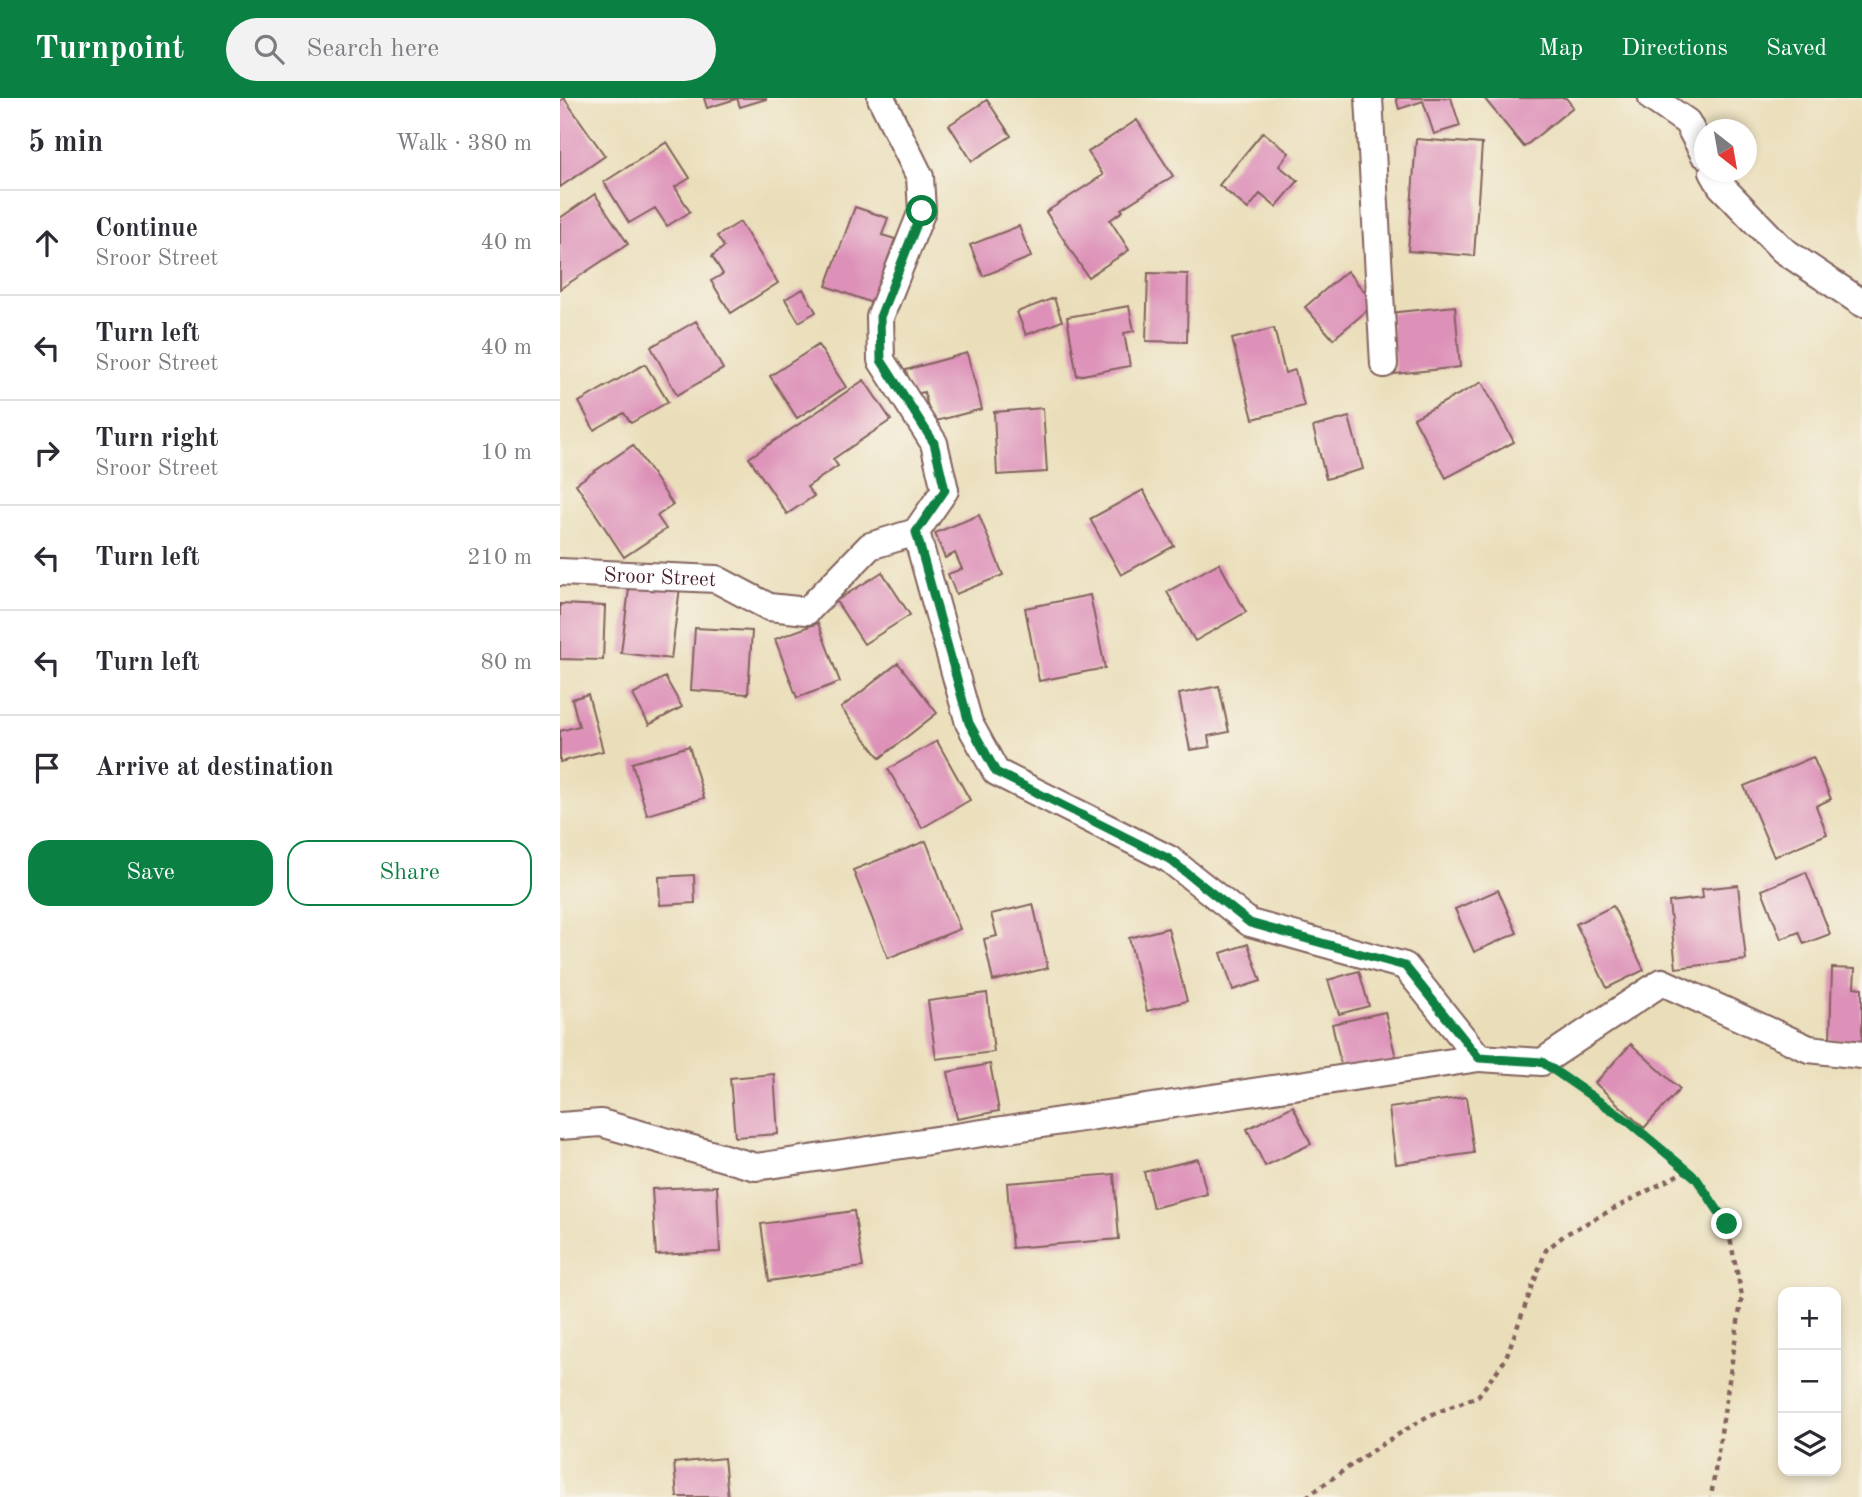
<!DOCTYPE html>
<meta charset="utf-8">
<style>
:root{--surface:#fff;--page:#f2f2f3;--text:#2b2b33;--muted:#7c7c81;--line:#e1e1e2;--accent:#0b8043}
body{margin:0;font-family:"Old Standard TT",serif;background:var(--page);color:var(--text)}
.controls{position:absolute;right:21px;bottom:21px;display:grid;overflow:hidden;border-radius:14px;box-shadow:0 4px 10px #0003}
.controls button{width:63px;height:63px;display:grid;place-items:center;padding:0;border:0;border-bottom:2px solid var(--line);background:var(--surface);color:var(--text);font:35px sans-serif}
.compass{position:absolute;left:1134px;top:21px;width:63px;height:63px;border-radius:50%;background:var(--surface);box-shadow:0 4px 10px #0003;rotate:149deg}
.stop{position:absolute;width:21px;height:21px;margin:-16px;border:5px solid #0b8043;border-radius:50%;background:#fff}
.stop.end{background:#0b8043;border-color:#fff;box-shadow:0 2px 7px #0008}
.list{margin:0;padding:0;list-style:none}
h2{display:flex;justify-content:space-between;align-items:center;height:91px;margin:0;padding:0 28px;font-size:30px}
h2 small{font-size:23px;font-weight:400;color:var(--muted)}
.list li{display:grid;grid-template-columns:46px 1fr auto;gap:21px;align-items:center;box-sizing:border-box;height:105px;padding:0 28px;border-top:2px solid var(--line)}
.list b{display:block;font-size:26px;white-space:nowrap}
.list p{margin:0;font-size:23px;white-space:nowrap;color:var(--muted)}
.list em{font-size:23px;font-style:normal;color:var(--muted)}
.actions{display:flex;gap:14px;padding:21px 28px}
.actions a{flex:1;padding:16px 0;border:2px solid var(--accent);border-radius:21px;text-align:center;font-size:24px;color:var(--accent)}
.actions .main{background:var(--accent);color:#fff}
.icon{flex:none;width:38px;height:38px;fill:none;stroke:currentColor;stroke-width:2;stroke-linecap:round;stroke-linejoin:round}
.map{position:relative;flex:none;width:1302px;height:1399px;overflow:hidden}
header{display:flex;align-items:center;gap:42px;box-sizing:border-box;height:98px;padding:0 35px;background:var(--accent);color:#fff}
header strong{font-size:33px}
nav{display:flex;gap:38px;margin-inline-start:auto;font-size:24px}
.search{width:490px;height:63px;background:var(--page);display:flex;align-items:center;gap:18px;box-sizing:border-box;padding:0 24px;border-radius:38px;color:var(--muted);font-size:26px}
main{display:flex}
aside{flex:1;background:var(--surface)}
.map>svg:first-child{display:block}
.building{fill:#dd90b8}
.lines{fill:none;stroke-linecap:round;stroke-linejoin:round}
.street-casing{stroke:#82625d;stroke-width:30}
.path{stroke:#82625d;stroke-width:4.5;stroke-dasharray:5 5;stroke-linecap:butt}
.street{stroke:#fff;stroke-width:26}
.route{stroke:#0b8043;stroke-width:9}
.labels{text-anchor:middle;stroke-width:7;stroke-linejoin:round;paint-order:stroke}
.street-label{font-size:21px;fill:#4a1f2b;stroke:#f7f3e8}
</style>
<header>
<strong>Turnpoint</strong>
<div class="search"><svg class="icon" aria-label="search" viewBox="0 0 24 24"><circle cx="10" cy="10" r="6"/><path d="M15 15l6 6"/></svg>Search here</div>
<nav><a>Map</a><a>Directions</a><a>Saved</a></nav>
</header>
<main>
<aside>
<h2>5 min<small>Walk · 380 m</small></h2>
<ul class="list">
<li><svg class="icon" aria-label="ahead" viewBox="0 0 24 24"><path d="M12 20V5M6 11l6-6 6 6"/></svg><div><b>Continue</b><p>Sroor Street</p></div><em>40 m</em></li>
<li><svg class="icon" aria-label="left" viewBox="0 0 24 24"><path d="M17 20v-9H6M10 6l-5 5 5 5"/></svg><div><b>Turn left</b><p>Sroor Street</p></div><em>40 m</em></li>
<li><svg class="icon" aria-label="right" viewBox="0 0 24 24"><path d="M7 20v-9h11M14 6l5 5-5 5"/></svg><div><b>Turn right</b><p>Sroor Street</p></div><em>10 m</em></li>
<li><svg class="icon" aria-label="left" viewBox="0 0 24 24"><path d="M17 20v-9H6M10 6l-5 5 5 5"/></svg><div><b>Turn left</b></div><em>210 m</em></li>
<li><svg class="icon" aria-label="left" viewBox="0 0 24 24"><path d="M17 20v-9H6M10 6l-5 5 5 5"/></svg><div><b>Turn left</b></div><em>80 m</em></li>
<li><svg class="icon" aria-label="arrive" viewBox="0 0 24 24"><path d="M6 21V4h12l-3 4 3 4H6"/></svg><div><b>Arrive at destination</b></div></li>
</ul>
<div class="actions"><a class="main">Save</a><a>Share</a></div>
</aside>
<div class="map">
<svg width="1302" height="1399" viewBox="0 0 1302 1399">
<rect width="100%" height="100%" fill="#f7f3e8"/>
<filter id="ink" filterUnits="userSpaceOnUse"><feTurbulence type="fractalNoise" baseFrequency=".0143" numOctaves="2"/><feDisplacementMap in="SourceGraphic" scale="14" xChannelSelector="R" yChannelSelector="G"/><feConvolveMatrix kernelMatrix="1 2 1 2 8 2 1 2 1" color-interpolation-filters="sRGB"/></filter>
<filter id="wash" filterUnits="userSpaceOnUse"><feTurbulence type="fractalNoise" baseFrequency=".00686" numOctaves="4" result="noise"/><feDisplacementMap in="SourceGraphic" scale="28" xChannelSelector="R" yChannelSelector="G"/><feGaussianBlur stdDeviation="1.57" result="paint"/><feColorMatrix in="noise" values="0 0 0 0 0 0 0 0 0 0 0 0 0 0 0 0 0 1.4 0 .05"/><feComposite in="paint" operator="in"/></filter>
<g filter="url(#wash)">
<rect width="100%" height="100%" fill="#eadeba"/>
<g id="blocks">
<!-- building -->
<path class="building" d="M4,0L45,58L0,89V3Z
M144,0H176V1L147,10Z
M177,0H206V1L180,9Z
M836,0H891L900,28L874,36L863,3L839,11Z
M924,0H1006L1013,9L964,49Z
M427,2L451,38L412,63L389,27Z
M577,22L613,78L561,111L563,113L550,122L569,152L528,179L486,114L543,77L528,54Z
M703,34L729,55L719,68L738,83L716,109L700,96L688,111L659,87Z
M856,41L922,46L914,158L848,153Z
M107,44L130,80L115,89L130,114L107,128L95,110L69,125L44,84Z
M35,96L68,146L0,191V120Z
M295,109L328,120L322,137L335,141L312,205L266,188Z
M180,124L218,185L171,215L151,183L163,176L152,158L164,149L157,138Z
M459,128L471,159L423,178L410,147Z
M787,173L815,206L773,241L745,209Z
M588,175L628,176L627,244L586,243Z
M243,191L256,214L239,224L225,201Z
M494,200L502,223L466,237L457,214Z
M569,208L574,233L564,235L570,268L517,278L507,219Z
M895,208L900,269L835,276L829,215Z
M136,223L163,271L117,297L91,249Z
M714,230L725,275L735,272L744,308L693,321L672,241Z
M258,247L286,289L237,320L210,278Z
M407,255L422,311L372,324L364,294L352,297L346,272Z
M85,266L108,304L71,325L64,315L34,332L19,304Z
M304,282L331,322L273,361L278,368L247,389L254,398L227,416L189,360Z
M922,284L954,344L886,380L854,320Z
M483,310L487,374L437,377L434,314Z
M789,319L803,371L766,381L753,329Z
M73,347L113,407L97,418L106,431L64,459L16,386Z
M583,392L614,448L561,477L530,421Z
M419,417L443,477L396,496L388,476L402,471L395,455L385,460L375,435Z
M659,465L686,514L635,543L607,494Z
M322,474L350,517L304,546L276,503Z
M70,483L120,489L111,561L61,555Z
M530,497L545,570L479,583L465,510Z
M0,506L45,508L43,562L0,561Z
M258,525L280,584L237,600L215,541Z
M135,530L192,533L188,596L131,592Z
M338,565L377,615L320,660L281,610Z
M105,579L122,609L89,627L73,597Z
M659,588L669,634L648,638L650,649L630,652L619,596Z
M28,596L43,653L0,664V633L19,628L12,601Z
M377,643L410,702L362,730L328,671Z
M129,648L144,700L87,717L72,665Z
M1253,659L1271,701L1256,708L1267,736L1214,759L1184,688Z
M366,743L400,831L328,860L293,772Z
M1246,774L1270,836L1244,846L1239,834L1221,841L1202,792Z
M134,777L135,805L100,807L99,779Z
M1178,787L1186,862L1116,870L1109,804L1143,800L1142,791Z
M938,792L957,835L914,854L895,811Z
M473,806L488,870L433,883L424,841L437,838L431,816Z
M1053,808L1084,872L1047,890L1016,826Z
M608,830L627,903L587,913L569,840Z
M688,846L701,883L673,892L661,855Z
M1272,870L1295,871L1294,889L1302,890V944L1270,943Z
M799,873L809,908L779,916L768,882Z
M427,895L434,954L376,961L368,903Z
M825,914L837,964L783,976L772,926Z
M1071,946L1120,991L1084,1030L1035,985Z
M430,966L439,1013L397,1021L388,974Z
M214,976L218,1036L175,1039L170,980Z
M906,999L914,1055L836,1066L829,1010Z
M733,1008L751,1046L705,1068L687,1031Z
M638,1061L647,1096L593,1110L584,1074Z
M554,1076L559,1141L452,1150L447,1085Z
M157,1088L160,1154L96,1157L92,1091Z
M294,1113L303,1169L209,1183L201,1126Z
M164,1360L168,1399H117L114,1365Z"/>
</g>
</g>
<g filter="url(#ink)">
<use href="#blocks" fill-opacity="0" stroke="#82625d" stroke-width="2"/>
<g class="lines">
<!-- street casing -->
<g class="street-casing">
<g id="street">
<path d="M809,0L824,266"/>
<path d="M1092,0L1127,24L1144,56"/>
<path d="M1153,74L1161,88L1223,152L1302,205"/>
<path d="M356,434L409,625L436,674L609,761L690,825L845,868L919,960L982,964L1102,884L1249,951L1302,957"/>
<path id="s1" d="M0,474L156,481L209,509L247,513L310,448L356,434L385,392L374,345L321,262L320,219L362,113L360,79L321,0"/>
<path d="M0,1028L41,1025L196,1069L919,960"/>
</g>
</g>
<!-- path -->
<path class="path" d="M1003,978L1069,1024L1136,1080L1167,1126L1182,1198L1151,1399
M746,1399L810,1354L868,1318L918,1298L945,1262L986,1152L1006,1136L1127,1072"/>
<!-- street -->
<use href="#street" class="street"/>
</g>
</g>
<g class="lines" filter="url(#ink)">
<!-- route -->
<path class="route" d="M362,113L320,219L321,262L374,345L385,392L356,434L409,625L436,674L609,761L690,825L845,868L919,960L982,964L1069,1024L1136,1080L1167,1126"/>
</g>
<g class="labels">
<!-- street labels -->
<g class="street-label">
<text dy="7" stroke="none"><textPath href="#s1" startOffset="100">Sroor Street</textPath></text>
</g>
</g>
</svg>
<div class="controls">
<button>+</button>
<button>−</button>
<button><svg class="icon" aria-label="layers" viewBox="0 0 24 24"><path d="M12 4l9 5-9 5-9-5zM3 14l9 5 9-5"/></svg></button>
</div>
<svg class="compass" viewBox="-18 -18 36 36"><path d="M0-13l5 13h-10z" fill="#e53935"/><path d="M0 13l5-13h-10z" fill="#7c7c81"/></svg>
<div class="stop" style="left:362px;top:113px"></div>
<div class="stop end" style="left:1167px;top:1126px"></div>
</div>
</main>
